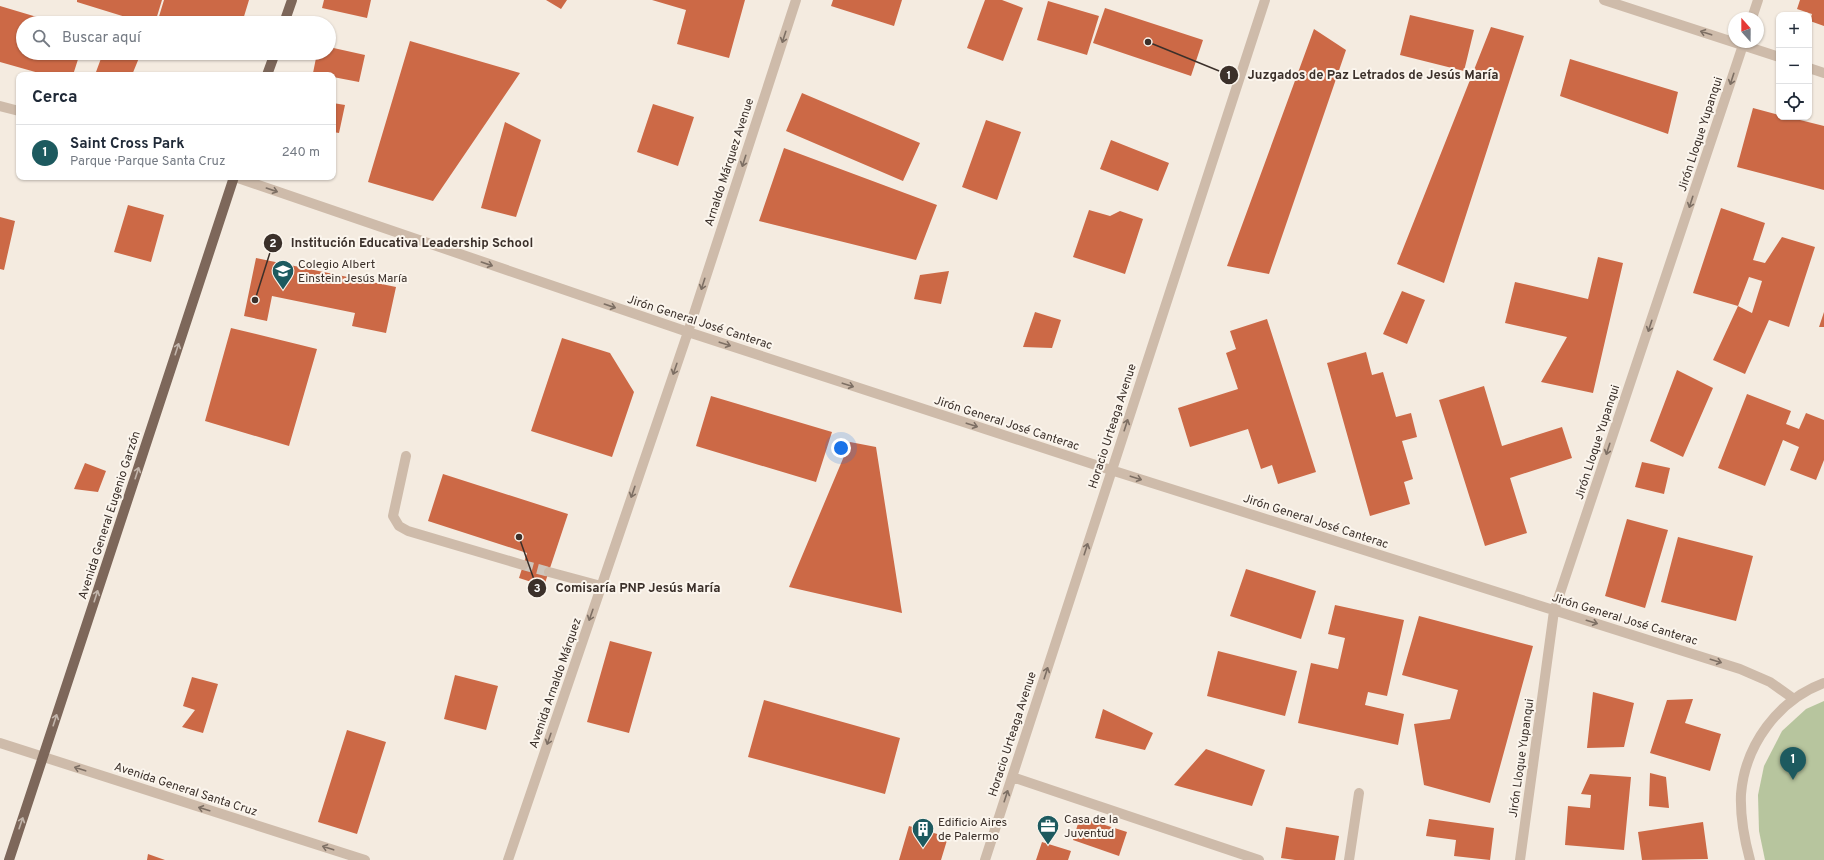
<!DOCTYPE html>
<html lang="es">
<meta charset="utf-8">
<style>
:root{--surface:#fff;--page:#f2f2f3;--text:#1f2937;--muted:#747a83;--line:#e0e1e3;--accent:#1d5a5f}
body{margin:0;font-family:Overpass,sans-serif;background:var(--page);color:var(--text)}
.controls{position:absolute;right:12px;top:12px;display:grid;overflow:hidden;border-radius:8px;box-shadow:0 1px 3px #0004}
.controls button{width:36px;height:36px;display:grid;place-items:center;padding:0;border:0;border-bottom:1px solid var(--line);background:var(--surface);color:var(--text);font:20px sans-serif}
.compass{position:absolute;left:1728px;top:12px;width:36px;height:36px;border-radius:50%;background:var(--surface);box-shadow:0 1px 3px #0004;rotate:339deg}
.you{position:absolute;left:841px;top:448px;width:14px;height:14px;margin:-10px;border:3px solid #fff;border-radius:50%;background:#1a73e8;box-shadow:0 0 0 6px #1a73e833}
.badge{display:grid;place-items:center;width:26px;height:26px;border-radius:50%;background:var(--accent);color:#fff;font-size:13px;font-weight:700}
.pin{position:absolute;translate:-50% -33px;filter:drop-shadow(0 1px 2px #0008)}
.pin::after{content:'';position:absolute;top:21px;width:14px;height:12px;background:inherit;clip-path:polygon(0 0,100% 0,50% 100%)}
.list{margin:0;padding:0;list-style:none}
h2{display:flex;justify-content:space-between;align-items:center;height:52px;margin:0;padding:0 16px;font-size:17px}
h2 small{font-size:13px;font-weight:400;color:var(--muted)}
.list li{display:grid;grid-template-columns:26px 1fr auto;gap:12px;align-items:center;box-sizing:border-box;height:56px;padding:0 16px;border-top:1px solid var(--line)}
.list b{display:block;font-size:15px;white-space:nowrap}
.list p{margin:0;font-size:13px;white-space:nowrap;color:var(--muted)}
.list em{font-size:13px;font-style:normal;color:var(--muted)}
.icon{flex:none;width:22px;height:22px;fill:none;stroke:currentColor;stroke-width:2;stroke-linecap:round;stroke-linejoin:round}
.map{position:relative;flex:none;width:1824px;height:860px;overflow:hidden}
.search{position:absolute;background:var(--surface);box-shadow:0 1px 3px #0004;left:16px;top:16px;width:320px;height:44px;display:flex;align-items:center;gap:10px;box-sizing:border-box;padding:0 14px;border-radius:22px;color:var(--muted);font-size:15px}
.panel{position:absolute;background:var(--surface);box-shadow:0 1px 3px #0004;left:16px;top:72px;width:320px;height:108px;border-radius:8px}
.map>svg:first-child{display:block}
.green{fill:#b7c59e}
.building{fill:#cc6946}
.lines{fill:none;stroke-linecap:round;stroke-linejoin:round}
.minor-tunnel{stroke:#cfc6bc;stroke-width:10;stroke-dasharray:10 5;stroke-linecap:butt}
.minor{stroke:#cebbaa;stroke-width:10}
.major{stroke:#7d675a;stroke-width:10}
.oneway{stroke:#7d6f64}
.oneway2{stroke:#c2b5ab}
.labels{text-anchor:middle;stroke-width:4;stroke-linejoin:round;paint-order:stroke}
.street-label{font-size:12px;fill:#3b302a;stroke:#fbf5ed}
.poi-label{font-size:12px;fill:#3b302a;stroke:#fbf5ed;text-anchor:start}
.leader{fill:none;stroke:#3b302a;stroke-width:1.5}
.callout-dot{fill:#3b302a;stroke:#fbf5ed;stroke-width:1.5}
.mark-label{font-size:12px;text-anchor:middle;font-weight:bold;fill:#fff}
.callout-label{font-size:13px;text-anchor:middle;font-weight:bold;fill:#3b302a;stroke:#fbf5ed;stroke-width:4;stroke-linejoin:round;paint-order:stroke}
</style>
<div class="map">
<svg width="1824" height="860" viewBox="0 0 1824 860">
<rect width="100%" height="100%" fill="#f4ebe0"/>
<!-- green -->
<path class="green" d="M1824,701V860H1765L1759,831L1758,795L1764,766L1782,731L1806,709Z"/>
<!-- building -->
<path class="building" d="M77,0H162L155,23H145L77,2Z
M164,0H249L242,23H157Z
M324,0H371L367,18L322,8Z
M546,0H567L561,9Z
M652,0H745L729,58L677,44L686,10Z
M833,0H902L894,26L831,6Z
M985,0H1002L1023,8L1003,61L967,48Z
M1800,0H1824V26L1810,21L1812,14L1797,9Z
M1048,1L1099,16L1087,55L1037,40Z
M0,6L57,23H23V53H80L73,75H46L0,62Z
M1105,8L1203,40L1191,76L1093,43Z
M1410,15L1474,30L1464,71L1400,55Z
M1491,27L1524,36L1444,283L1397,264Z
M1314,29L1346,50L1269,274L1227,266Z
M410,41L520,73L433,201L368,182Z
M329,47L365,55L359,82L333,77V75L313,73L317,53H329Z
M103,53H141L132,75H99L96,72Z
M1570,59L1678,92L1668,134L1560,96Z
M802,93L920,143L903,181L786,131Z
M333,103L345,105L339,133L333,132Z
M653,104L694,117L678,166L637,152Z
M1753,108L1779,115V117H1788L1824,126V190L1737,167Z
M986,120L1021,132L997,200L962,187Z
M505,122L541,140L516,217L481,208Z
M1111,140L1169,163L1158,191L1100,169Z
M784,148L937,205L916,260L759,221Z
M128,205L164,215L151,262L114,252Z
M1721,208L1765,223L1753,260L1765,263L1782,237L1815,247L1789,327L1769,320L1745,374L1713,360L1738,306L1752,313L1762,281L1749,277L1738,306L1693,293Z
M1089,210L1110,216L1120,211L1143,219L1125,274L1073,257Z
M0,217L15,221L4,270L0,269Z
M1598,257L1623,263L1593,393L1541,382L1567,337L1505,323L1515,282L1588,299Z
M256,258L396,287L386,333L352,326L355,313L272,296L267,321L244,316Z
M949,271L941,304L914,299L920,275Z
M1402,291L1425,300L1407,344L1383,334Z
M1035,312L1061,320L1052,348L1023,347Z
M1824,312V327H1819Z
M1267,319L1316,472L1278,484L1272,465L1261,469L1248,429L1190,447L1178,408L1238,389L1226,353L1236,349L1230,331Z
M231,328L317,349L289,446L205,421Z
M562,338L610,353L634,392L612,457L531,431Z
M1366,352L1372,375L1383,372L1396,417L1411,413L1417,437L1402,441L1413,479L1404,482L1410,504L1370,516L1327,363Z
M1677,370L1713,388L1683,457L1650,441Z
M1484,386L1502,446L1562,427L1572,458L1510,478L1527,533L1485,546L1439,400Z
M1747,394L1791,411L1786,424L1799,429L1806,413L1824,420V460L1816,480L1790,470L1799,447L1783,440L1765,486L1718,468Z
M711,396L832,432L816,482L696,446Z
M850,442L876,447L902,613L789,587Z
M1642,462L1670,468L1664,494L1635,487Z
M85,463L106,471L98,492L74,489Z
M443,474L568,514L544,586L519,578L527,553L428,521Z
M1627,519L1668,530L1645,608L1605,596Z
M1678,537L1753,556L1736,621L1661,602Z
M1246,569L1316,591L1301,639L1230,616Z
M1335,605L1404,620L1387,696L1368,692L1365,705L1404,714L1398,745L1298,723L1311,663L1338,669L1345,638L1328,634Z
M1419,616L1533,646L1490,803L1424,785L1414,724L1450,719L1458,690L1402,675Z
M610,641L652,652L629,733L587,722Z
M1218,651L1297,671L1285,716L1207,696Z
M455,675L498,686L486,730L444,719Z
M192,677L218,684L203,733L182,727L195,710L183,706Z
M1593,692L1634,703L1624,747L1587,748Z
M1693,699L1685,723L1721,734L1710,771L1650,753L1667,700Z
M764,700L900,738L885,794L748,757Z
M1103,709L1153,733L1145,750L1095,738Z
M347,730L386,742L357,834L318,822Z
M1206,749L1265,770L1252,806L1174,785Z
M1650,773L1666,777L1669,808L1649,806Z
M1590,774L1631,777L1624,850L1565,845L1568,806L1590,808L1591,795L1581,794Z
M1080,817L1127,832L1119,856L1073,840Z
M1429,819L1494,828L1490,860L1454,856L1456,840L1426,836Z
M1703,822L1708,859L1642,860L1638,832Z
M909,826L948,837L941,860H899Z
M1286,827L1339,836L1335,860H1295L1281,858Z
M1042,842L1071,851L1068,860H1036Z
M148,854L165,860H147Z"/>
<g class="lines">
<!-- minor-tunnel -->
<path class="minor-tunnel" d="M523,565L549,572"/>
<!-- minor -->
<path class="minor" d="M1604,0L1779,57
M1752,18L1758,0
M1809,68L1824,73
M0,106L19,111
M235,177L688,332L1111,470L1740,669L1770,682L1794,699
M406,456L393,516L399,526L408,531L523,565
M549,572L601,586
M0,743L365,860
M1012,777L1259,860
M508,860L688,332L796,0
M985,860L1265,0
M1349,860L1359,793
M1520,860L1554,611L1744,42
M1750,860C1744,838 1740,817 1741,794C1745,745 1778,700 1824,683"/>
<!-- major -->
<path class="major" d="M284,23L292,0
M267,75L275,53
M9,860L234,177"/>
</g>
<!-- one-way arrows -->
<defs><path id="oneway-shaft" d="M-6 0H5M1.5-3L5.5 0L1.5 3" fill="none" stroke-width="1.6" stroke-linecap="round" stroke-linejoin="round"/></defs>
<g class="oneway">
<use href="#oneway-shaft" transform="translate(1706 33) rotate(-162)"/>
<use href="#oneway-shaft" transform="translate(784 37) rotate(108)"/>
<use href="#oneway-shaft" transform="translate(1732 79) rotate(108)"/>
<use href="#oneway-shaft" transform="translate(744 161) rotate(108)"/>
<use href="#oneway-shaft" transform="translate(272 190) rotate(19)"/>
<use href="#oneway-shaft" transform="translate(1691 202) rotate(108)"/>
<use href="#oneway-shaft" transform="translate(487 264) rotate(19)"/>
<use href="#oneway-shaft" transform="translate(703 284) rotate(108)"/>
<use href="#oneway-shaft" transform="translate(610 306) rotate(19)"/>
<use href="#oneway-shaft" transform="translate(1650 326) rotate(108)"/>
<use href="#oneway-shaft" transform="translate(725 344) rotate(18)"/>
<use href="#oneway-shaft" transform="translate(675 369) rotate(109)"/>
<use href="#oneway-shaft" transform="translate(848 385) rotate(18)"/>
<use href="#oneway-shaft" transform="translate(972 425) rotate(18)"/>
<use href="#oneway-shaft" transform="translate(1126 425) rotate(-72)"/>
<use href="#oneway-shaft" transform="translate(1608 449) rotate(108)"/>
<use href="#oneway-shaft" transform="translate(1136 478) rotate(18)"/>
<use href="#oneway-shaft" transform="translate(633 492) rotate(109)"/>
<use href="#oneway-shaft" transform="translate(1086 549) rotate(-72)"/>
<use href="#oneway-shaft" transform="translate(591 615) rotate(109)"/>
<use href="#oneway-shaft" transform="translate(1592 622) rotate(17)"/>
<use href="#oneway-shaft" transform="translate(1716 661) rotate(17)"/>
<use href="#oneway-shaft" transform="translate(1046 673) rotate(-72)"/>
<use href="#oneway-shaft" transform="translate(549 739) rotate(109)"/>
<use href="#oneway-shaft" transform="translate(80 769) rotate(-162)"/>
<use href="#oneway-shaft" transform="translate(1006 796) rotate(-72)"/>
<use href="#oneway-shaft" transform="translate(204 809) rotate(-163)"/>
<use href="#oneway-shaft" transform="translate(328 848) rotate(-162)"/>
</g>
<g class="oneway2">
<use href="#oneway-shaft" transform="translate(177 349) rotate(-72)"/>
<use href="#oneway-shaft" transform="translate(137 473) rotate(-72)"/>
<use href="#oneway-shaft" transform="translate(96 596) rotate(-72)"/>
<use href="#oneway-shaft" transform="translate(55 720) rotate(-72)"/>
<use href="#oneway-shaft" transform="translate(21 823) rotate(-71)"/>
</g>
<!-- icons -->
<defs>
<g id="school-pin" transform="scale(1.15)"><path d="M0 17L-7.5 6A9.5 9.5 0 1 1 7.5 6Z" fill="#1d5a5f" stroke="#fbf5ed"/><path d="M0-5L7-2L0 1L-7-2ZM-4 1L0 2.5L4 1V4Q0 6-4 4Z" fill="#fff"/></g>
<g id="office-pin" transform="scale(1.15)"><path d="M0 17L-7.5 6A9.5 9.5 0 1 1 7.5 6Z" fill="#1d5a5f" stroke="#fbf5ed"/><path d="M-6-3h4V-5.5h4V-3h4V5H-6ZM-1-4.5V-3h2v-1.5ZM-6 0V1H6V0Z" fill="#fff"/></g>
<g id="building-pin" transform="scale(1.15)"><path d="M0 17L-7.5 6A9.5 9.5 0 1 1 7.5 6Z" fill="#1d5a5f" stroke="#fbf5ed"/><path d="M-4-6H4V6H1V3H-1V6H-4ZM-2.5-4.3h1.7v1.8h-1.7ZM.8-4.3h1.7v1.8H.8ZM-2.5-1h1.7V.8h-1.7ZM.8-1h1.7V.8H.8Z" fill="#fff"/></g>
</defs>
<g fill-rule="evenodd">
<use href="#school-pin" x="283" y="271"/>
<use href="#office-pin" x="1048" y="826"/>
<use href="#building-pin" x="923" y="829"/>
</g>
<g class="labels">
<!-- street labels -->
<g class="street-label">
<text transform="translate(1700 134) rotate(-72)" y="4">Jirón Lloque Yupanqui</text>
<text transform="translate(729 162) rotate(-72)" y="4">Arnaldo Márquez Avenue</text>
<text transform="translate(700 322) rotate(18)" y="4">Jirón General José Canterac</text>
<text transform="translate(1007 423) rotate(18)" y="4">Jirón General José Canterac</text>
<text transform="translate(1112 426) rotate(-72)" y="4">Horacio Urteaga Avenue</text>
<text transform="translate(1597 442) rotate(-72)" y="4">Jirón Lloque Yupanqui</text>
<text transform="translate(109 515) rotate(-72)" y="4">Avenida General Eugenio Garzón</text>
<text transform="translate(1316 521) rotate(18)" y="4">Jirón General José Canterac</text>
<text transform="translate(1625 619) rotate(17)" y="4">Jirón General José Canterac</text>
<text transform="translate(555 683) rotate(-71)" y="4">Avenida Arnaldo Márquez</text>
<text transform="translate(1012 734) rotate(-72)" y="4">Horacio Urteaga Avenue</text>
<text transform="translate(1521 758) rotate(-82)" y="4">Jirón Lloque Yupanqui</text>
<text transform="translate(186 789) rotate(18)" y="4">Avenida General Santa Cruz</text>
</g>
<!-- poi labels -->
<g class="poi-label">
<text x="298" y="268">Colegio Albert<tspan x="298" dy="14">Einstein Jesús María</tspan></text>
<text x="1064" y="823">Casa de la<tspan x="1064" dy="14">Juventud</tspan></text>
<text x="938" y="826">Edificio Aires<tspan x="938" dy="14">de Palermo</tspan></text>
</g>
</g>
<!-- callouts -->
<path class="leader" d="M1148 42L1229 75M255 300L273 243M519 537L537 588"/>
<g class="callout-dot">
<circle cx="1148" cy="42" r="4"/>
<circle cx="255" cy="300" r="4"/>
<circle cx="519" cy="537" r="4"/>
<circle cx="1229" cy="75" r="10"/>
<circle cx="273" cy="243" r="10"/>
<circle cx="537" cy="588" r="10"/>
</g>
<g class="mark-label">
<text x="1229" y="79">1</text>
<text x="273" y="247">2</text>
<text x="537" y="592">3</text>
</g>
<g class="callout-label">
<text x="1373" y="79">Juzgados de Paz Letrados de Jesús María</text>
<text x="412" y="247">Institución Educativa Leadership School</text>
<text x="638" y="592">Comisaría PNP Jesús María</text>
</g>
</svg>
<div class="controls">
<button>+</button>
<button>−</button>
<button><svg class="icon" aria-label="locate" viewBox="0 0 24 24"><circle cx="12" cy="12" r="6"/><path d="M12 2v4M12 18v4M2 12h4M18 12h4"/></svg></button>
</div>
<svg class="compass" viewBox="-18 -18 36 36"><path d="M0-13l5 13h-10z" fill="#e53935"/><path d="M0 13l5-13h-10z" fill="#747a83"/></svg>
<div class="you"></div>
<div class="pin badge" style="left:1793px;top:780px">1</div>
<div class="search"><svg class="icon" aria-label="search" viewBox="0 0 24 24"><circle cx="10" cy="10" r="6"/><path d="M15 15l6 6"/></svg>Buscar aquí</div>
<section class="panel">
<h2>Cerca<small></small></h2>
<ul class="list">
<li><span class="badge">1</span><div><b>Saint Cross Park</b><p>Parque · Parque Santa Cruz</p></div><em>240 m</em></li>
</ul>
</section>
</div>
